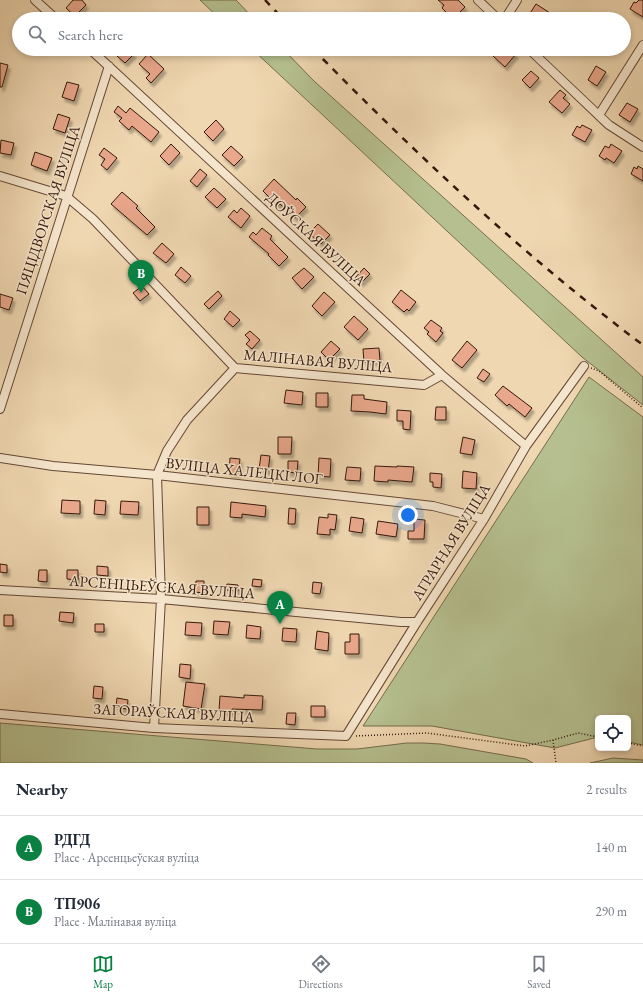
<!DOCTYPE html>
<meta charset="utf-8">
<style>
:root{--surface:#fff;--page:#f6f6f7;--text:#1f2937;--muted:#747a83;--line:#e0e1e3;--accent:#0b8043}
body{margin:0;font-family:"EB Garamond",serif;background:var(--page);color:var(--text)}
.controls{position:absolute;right:12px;bottom:12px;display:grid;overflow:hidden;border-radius:6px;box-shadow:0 2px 6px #0003}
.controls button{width:36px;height:36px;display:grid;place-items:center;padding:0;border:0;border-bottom:1px solid var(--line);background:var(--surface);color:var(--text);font:20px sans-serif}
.you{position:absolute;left:408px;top:515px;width:14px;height:14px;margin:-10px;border:3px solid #fff;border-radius:50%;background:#1a73e8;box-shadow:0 0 0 6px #1a73e833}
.badge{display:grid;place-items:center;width:26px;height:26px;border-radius:50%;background:var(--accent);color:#fff;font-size:13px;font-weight:700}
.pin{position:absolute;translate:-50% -33px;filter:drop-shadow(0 1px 2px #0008)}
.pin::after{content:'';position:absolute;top:21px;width:14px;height:12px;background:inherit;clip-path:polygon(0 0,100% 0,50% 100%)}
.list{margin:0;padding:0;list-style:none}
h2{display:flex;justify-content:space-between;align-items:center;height:52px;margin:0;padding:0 16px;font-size:17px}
h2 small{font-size:13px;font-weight:400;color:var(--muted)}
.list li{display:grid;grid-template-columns:26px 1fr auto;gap:12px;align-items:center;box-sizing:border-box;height:64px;padding:0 16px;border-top:1px solid var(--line)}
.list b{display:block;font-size:15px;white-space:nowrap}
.list p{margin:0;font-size:13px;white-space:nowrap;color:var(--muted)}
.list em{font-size:13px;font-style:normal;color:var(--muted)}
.icon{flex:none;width:22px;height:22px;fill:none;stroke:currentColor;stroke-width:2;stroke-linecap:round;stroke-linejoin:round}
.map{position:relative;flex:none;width:643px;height:763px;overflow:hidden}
.search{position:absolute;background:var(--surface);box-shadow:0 2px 6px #0003;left:12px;right:12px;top:12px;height:44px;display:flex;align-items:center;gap:10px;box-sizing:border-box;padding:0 14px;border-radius:22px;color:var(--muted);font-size:15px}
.sheet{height:180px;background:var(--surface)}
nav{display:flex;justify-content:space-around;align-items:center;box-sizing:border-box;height:56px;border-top:1px solid var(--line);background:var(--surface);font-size:11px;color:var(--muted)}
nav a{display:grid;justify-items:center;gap:2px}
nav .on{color:var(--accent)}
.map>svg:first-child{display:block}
.green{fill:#b5bf8f;stroke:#756c4d}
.building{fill:#e9a78b;stroke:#35180b;filter:url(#shadow)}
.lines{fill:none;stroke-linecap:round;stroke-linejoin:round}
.street-casing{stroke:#644834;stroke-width:10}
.path{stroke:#35180b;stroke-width:1.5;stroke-dasharray:1 2;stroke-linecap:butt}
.street{stroke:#f5e5cc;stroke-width:8}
.rail{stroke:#35180b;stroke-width:2.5;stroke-dasharray:7 7;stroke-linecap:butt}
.labels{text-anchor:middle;stroke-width:3;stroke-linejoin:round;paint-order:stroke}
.street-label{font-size:15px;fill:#35180b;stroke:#f5e5cc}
</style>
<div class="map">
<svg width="643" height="763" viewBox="0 0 643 763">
<defs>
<filter id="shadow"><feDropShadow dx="2.5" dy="4" stdDeviation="1" flood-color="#0004"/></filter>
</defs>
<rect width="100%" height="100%" fill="#efd7b1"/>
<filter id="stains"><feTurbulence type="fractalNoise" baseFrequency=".005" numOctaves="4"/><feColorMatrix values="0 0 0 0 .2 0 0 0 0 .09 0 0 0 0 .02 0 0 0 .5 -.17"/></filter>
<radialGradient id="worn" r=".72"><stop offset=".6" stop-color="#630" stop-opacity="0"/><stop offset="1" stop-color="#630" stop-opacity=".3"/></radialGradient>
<!-- green -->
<path class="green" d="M200,0H236L254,19H220Z
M252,49H283L314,81L643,377V405L582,357Z
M589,377L643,417V745L628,742V718H598V737L555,748L432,726H363Z
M0,723L317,749H357L407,743H423L440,744L526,759L533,763H0Z
M613,758L643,760V763H590Z"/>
<!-- building -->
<path class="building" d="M73,0H82L86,5L75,16L66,8Z
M438,0H458L465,7L453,19L442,8L444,5Z
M639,0H643V17L630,9L634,2L636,3Z
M536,4L550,13L546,19H530L532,16L529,15Z
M124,49H129L134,54L125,63L117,56Z
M499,49H510L516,54L505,67L493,56Z
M148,54L164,69L151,83L146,78L150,74L139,64Z
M0,63L8,65L2,87H0Z
M596,66L606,72L597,86L588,80Z
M531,71L539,78L530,88L522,80Z
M67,82L79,85L74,101L62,97Z
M560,90L566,95L563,98L570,104L562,113L549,102Z
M627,103L638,109L630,122L619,115Z
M118,106L126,113L130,108L159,132L151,142L132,126L129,130L119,121L122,118L114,112Z
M58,114L70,118L65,133L53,129Z
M216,120L224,129L213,141L204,132Z
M582,125L592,130L585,142L572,135L577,126L580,128Z
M1,140L14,143L11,155L0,153Z
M171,144L180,153L169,165L160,156Z
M611,144L622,151L614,163L606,158L605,160L599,156L605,146L609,148Z
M231,146L243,157L234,166L222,155Z
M104,148L117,158L107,170L101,165L105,159L99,155Z
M35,152L52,158L47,171L31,165Z
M638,166L643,169V181L631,174L634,167L637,169Z
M200,169L207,175L197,187L190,181Z
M274,179L296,200L297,198L306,207L295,218L280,204L278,206L263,191Z
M214,188L226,199L217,208L205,197Z
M122,192L138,206L136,208L155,227L147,235L111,204Z
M241,208L250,216L241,228L228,217L234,210L237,213Z
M318,224L330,235L321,244L309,233Z
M262,228L272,236L270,239L288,257L279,266L268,255L269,254L249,237L253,232L256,235Z
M162,243L174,254L166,263L153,253Z
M181,267L191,276L185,283L175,275Z
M304,268L314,277L302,289L292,278Z
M364,268L370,274L361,283L355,278Z
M142,286L149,294L140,301L133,293Z
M401,290L416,302L409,311L407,309L404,312L392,302Z
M218,291L222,296L209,309L204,304Z
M324,292L335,302L322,316L312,306Z
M0,294L13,298L9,310L0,307Z
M230,311L240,320L233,327L224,319Z
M354,316L368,329L358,340L344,327Z
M431,320L442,328L440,331L443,333L436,342L427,334L429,332L424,328Z
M250,331L260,340L252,349L246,344L250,340L245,335Z
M331,341L340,349L329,360L321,352Z
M467,341L477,350L462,368L452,360Z
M379,348L380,361L364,362L363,349Z
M483,369L490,374L484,382L477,378Z
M503,386L532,408L525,417L509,404L507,406L495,395Z
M286,390L303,392L302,405L284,403Z
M316,393H328V407H316Z
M352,395H364V399L387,402L386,414L370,412L351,411Z
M436,407H446V420H435Z
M397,410L411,411L410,430L403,429V421H397Z
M278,437H292L291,454H278Z
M463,437L475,440L472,455L460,453Z
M261,455L270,456L268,471L259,469Z
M230,458L240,459L238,474L229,473Z
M319,458L331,459L330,477L318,476Z
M288,461H298L297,473L288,472Z
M375,466L397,467V466L414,467L412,482L388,480V482L374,481Z
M347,467L361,468L360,481L345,480Z
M463,471L477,473L476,489L462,488Z
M430,473L442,474L441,488L433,487V482H430Z
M62,500L80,501V514L61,513Z
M95,500L106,501L105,515L94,514Z
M121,501L139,502L138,515L120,514Z
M231,502L266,506L265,517L242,514V518L230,517Z
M197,507H209V525H197Z
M289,508L296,509L295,524H288Z
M328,514L337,515L335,530L330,529V535L317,534L319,517L328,518Z
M351,517L364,519L362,533L349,531Z
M414,519L425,520L424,539H408V531H414Z
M378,521L398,524L396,537L376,534Z
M0,564L7,565V573L0,572Z
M97,566L108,567V576L97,575Z
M39,570H47V582L38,581Z
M67,570H78V580L67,579Z
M253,579L262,580L261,587L252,586Z
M196,581H204V593L195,592Z
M313,582L322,583L320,594L312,593Z
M227,584L238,585V591L226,590Z
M60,612L74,613L73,623L59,621Z
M4,615H13V626H4Z
M214,621L230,622L228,635L213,634Z
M186,622L202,623L201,636L185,635Z
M95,624H104V632H95Z
M247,625L261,627L260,639L246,638Z
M283,628L297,629L296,642L282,641Z
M317,631L329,633L328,651L315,649Z
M350,634H359V654H345V642H350Z
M180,664L191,665L190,679L179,677Z
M186,682L205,684L201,709L183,706Z
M94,686L103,687L102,699L93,698Z
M244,695L263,696L262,710L232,709V712L219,711L220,696L244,698Z
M117,698L128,700L127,709L116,707Z
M311,706H325V717H311Z
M287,713H296L295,725L286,724Z"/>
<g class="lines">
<!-- street casing -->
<g class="street-casing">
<path id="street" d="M35,0L56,19
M478,0L498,19
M505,19L517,0
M90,49L442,375L526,446
M529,49L609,125L643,147
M599,115L643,45
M0,176L66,196L93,219L235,368L424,385L442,375
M0,409L109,66
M0,458L53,466L157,475L433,506L484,519
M0,590L161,599L401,622H417
M0,714L154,728L346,736L417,622L484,519L526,446L584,366
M154,728L161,599L157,475L167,451L187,420L235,368"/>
</g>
<!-- path -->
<path class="path" d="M591,368L599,371L643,408
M356,736L427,733L525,746L553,740L578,733L598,737
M553,740L556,763
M628,743L643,746"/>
<!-- street -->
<use href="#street" class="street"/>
<!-- rail -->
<path class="rail" d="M265,0L283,19
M313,49C417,155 524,256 643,345"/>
</g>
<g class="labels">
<!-- street labels -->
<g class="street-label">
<text transform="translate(48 210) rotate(-72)" y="5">ПЯЦІДВОРСКАЯ ВУЛІЦА</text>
<text transform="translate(316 239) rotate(43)" y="5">ДОЎСКАЯ ВУЛІЦА</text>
<text transform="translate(318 361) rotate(5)" y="5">МАЛІНАВАЯ ВУЛІЦА</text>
<text transform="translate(244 471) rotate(6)" y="5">ВУЛІЦА ХАЛЕЦКІ ЛОГ</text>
<text transform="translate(451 542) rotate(-58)" y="5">АГРАРНАЯ ВУЛІЦА</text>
<text transform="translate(162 587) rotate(4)" y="5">АРСЕНЦЬЕЎСКАЯ ВУЛІЦА</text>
<text transform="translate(174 713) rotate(3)" y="5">ЗАГОРАЎСКАЯ ВУЛІЦА</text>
</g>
</g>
<rect width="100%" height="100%" filter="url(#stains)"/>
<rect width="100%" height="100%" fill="url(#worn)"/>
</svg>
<div class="controls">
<button><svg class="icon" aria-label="locate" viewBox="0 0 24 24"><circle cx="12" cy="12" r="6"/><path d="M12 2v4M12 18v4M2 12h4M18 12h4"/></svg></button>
</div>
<div class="you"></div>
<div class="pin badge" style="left:280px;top:624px">A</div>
<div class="pin badge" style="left:141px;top:293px">B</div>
<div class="search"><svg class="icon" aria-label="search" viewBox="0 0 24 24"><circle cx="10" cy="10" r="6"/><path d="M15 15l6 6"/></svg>Search here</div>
</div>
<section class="sheet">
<h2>Nearby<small>2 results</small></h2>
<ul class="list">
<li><span class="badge">A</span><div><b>РДГД</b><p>Place · Арсенцьеўская вуліца</p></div><em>140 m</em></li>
<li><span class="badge">B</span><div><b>ТП906</b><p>Place · Малінавая вуліца</p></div><em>290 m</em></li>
</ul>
</section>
<nav>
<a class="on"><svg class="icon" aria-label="map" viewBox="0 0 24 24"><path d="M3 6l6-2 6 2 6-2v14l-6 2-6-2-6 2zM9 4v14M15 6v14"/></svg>Map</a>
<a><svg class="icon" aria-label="directions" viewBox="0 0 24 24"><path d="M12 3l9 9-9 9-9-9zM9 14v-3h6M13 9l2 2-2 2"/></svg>Directions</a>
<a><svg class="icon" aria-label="saved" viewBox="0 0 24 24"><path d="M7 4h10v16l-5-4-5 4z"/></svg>Saved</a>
</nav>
